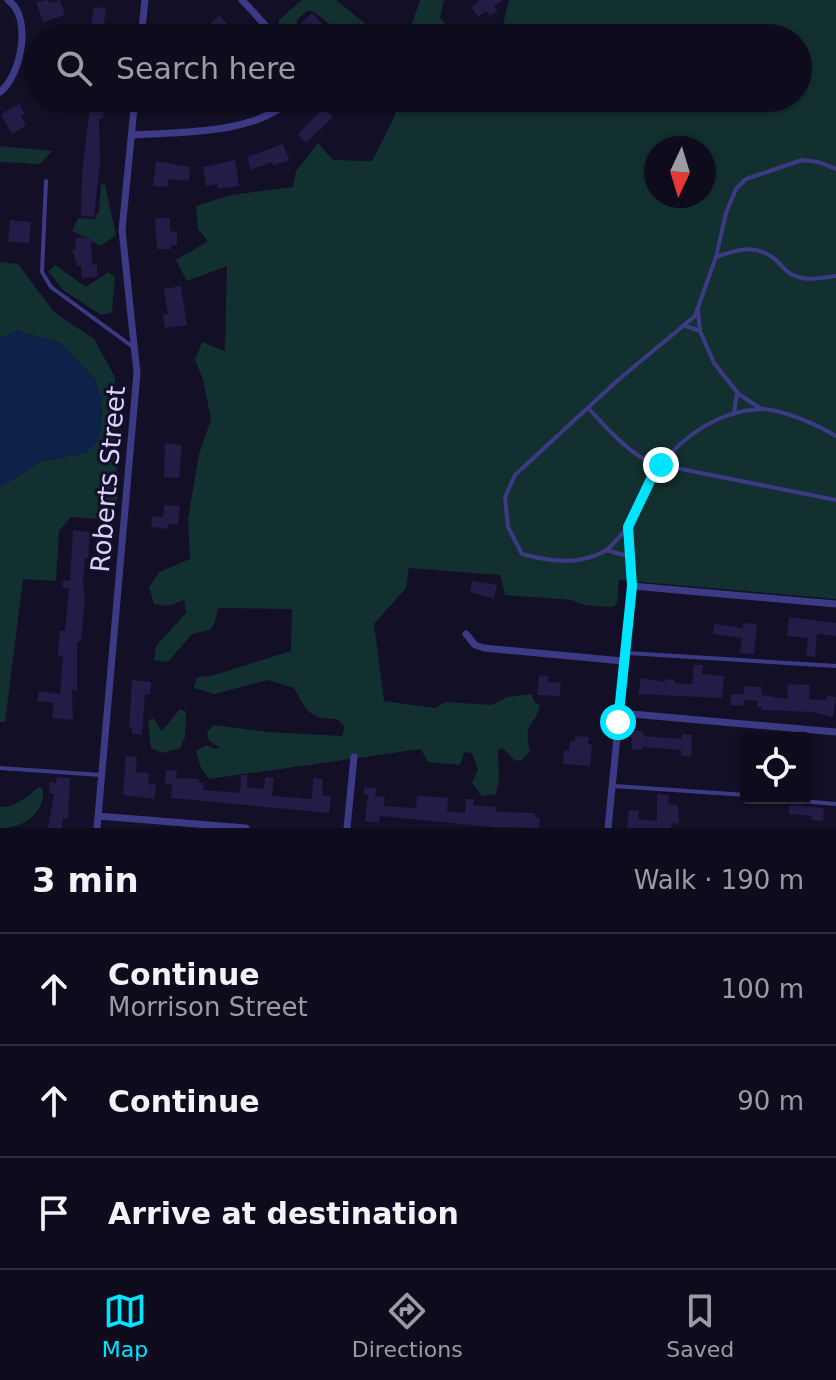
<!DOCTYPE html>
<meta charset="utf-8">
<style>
:root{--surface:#0e0b1c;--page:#1c1929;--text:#f1f3f6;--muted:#9b9ba3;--line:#2e2b3b;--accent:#00e5ff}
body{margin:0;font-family:"DejaVu Sans",sans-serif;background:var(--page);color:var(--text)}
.controls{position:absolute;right:24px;bottom:24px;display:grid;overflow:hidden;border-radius:8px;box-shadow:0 2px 6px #0004}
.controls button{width:72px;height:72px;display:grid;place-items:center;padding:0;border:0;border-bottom:2px solid var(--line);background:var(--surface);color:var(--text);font:40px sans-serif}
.compass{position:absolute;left:644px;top:136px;width:72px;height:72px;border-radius:50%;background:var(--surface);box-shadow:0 2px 6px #0004;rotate:184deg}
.stop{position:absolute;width:24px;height:24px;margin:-18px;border:6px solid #00e5ff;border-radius:50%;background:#fff}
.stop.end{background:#00e5ff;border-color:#fff;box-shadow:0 2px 8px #0008}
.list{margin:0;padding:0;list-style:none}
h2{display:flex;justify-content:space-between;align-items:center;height:104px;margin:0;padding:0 32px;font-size:34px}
h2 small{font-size:26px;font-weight:400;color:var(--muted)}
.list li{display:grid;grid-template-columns:52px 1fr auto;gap:24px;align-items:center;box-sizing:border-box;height:112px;padding:0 32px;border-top:2px solid var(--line)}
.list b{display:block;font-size:30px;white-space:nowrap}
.list p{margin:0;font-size:26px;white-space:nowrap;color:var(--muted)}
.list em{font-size:26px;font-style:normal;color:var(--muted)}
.icon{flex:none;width:44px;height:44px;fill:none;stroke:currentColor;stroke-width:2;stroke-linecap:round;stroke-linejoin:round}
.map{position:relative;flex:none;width:836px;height:828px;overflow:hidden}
.search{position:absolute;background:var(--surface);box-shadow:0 2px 6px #0004;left:24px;right:24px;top:24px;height:88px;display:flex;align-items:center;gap:20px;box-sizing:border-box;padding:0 28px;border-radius:44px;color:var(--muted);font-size:30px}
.sheet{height:440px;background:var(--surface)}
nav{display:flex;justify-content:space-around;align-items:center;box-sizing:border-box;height:112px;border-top:2px solid var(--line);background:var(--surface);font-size:22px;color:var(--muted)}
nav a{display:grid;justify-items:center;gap:4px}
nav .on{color:var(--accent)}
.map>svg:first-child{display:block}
.green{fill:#12302f;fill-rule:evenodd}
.water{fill:#0c2248}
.building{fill:#241b47}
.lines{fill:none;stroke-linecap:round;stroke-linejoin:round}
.service{stroke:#3d3a85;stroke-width:4}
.minor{stroke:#3d3a85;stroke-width:7}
.route{stroke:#00e5ff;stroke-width:10}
.labels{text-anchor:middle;stroke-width:6;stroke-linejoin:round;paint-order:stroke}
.street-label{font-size:26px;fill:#d9d4ff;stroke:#130f26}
</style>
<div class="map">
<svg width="836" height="828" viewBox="0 0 836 828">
<rect width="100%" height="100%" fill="#130f26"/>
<!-- green -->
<path class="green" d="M302,0H336L383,38H329L338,31L313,11H307L297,20V25L305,38H294L278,27L279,20Z
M420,0H444L440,18L459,38H407Z
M509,0H836V599L619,580L617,603L613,607C598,606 585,607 572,600L505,595L500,575L409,568L406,588L374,624L384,701L435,708L446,702L492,705L507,697L531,694L535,703L540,705C536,726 522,722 530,751L521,761L514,760L503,748L498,750L499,778L496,794L482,796L472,783L478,769L472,753L464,752L460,765L428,762L421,749L209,779L201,768L196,751L206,745L216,749L219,747L209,741L207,732L214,725L268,732L342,736L345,727L337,719C309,719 307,711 294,688L268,680L214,694L194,688L197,677L211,676L291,651L292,609L218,608L215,622L210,630L192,634L168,662L154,660L156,646L186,613L184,600L168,606L154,604L149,587L159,572L190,559L188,519L199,454L211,420L203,379L195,360L202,342L225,351L227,266L187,281L176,260L208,241L198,229L196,206L231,195L293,187L296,171L318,143L333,160L372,161L393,120L400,98H798V38H478L501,32ZM656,148H704V196H656Z
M0,146L52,151L40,164L0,162Z
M101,184L105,185L116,235L101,246L72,231L78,218L94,219L99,211Z
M0,262L18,264L54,312L94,339L115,377L117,500L110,520L71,517L59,531L56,581L23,579L5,722H0V487L42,461L85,453L96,443L102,423L101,397L61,343L18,331L0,338Z
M55,265L86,287L108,272L115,277L112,312L101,315L63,290L48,271Z
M180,709L186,712L185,737L180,748L162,753L151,748L148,722L153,718L162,731Z
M39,787L43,789C45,814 23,828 0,828V807C14,808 28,796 39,787Z"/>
<!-- water -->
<path class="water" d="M18,331L61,343L96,380L101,397L102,423L96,443L85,453L42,461L0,487V338Z"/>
<!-- building -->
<path class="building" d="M48,0L49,3L60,0L65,15L43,22L36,2Z
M480,0H503L494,6L498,11L490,16L486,11L478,17L471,7Z
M94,7L106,8L104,24L113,25L112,38L90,35Z
M312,13L336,38H316L300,24Z
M219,15L241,38H221L209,25Z
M91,98H102L101,109H104L103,119H99L100,164L94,217L81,216L82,174Z
M19,104L25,114L21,116L26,126L12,134L1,114Z
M324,107L333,117L306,143L298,134Z
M283,144L289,160L273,166L272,162L251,170L247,157Z
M235,160L239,186L218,189L217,184L206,186L203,167Z
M156,161L190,167L189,181L168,179V187L153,186Z
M155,218H170V231L177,232V245H171V249H157Z
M10,220L31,222L29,243L8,242Z
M91,237L92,265L97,264V277L82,278L81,266H77L72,249H76L75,238Z
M181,286L187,325L165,328L163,314H168L164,289Z
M165,443L182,445L179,478L164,477Z
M164,505L180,506L178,524H169L168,529L151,527L152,516L163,517Z
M73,530L90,532L88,558H85L83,583L85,598L81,642H77V691L72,690L73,720L52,718L54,703L37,701L39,691L60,694L63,656H58V648L60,631H65L69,588H62L63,580L70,581Z
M472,581L497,585L494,599L470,592Z
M789,617L836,623V636L817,634L815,657L806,656L808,638L787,636Z
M743,623L757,624L754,654L740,653L742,638L713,634L714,624L743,628Z
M694,665H703L702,674L724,676L722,698L638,694L641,678L665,682V679L674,680V683L692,684Z
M539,675L549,676L548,682L561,683L560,696L537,695Z
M132,680L151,682L150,695L145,694L142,735L132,734V728H129Z
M788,684L810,685L809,699L826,700L827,696L836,697L833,717L811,712L762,710V707H757L758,701L744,700L743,706L730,705L731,694H744V686L761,687L762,695L787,699Z
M631,730L644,732L643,736L682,739V734L692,735L691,757L681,756V750L642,747V750L632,749Z
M575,736L589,737L588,744H592L590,766L563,764L564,750L569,751L570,741H575Z
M126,756L137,757L136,772L149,773L148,784L156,785L154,799L123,795Z
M166,770L177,771L176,778L199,779V783H204L203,790L240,793L241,775H248L247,787L264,789L265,777L274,778L272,796L312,799L313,778L323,779L322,795L331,796L329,813L171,798L172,784H165Z
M57,777L70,778L68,819L63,818L62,828H48L54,794L49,793L50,782L56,783Z
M364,787L376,788L375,796L385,797L384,806L416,808L417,796L438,797L448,798L447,811L465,813L466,799H474L473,805L497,807L496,812L535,813V817L540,818L539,828L493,827L380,816L379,823L365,821L368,795L364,794Z
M657,794L669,795L668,804L678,805L679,824L664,822L672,823L671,828H627L629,810L639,811L638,819L657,821Z
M789,805L824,808L823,821L812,820V816L789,814Z"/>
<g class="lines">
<!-- service -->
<path class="service" d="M46,181L42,272L51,287L133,347
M716,257C739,249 757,243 777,261C781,265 785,271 791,274C805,282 821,278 836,276
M698,309L700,331
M686,326L700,331L714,363L737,392L734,414
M737,393L760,408
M589,409C605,426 637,463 661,465C685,434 720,411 760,409C782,409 818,425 836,436
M628,527L651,479L661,465L836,500
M606,550L631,557
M632,586L628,527C621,534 613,546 605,551C579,566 548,561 522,554L508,527L505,497L515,475L618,380L695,316L716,257L726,213L736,189L746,179L802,160L818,162L836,169
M627,653L836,666
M0,768L101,775
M614,786L746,795
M767,798L836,804"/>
<!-- minor -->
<path class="minor" d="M242,0L277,38
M141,38L145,0
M0,92C21,76 33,17 8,0
M132,135C179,132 257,135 292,98
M466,634L475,645L484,648L623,661
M620,713L836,732
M98,816L246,828
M97,828L137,373L122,230L135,98
M347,828L354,757
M608,828L632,586L836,604"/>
</g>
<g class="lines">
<!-- route -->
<path class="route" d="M618,722L632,586L628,527L651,479L661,465"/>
</g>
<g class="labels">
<!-- street labels -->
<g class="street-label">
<text transform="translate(108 479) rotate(-85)" y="9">Roberts Street</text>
</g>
</g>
</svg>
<div class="controls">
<button><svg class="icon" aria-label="locate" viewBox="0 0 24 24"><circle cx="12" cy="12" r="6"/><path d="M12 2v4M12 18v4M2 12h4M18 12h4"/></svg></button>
</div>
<svg class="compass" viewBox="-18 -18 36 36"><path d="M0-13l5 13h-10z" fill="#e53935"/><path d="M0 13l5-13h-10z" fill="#9b9ba3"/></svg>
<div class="stop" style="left:618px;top:722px"></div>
<div class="stop end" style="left:661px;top:465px"></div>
<div class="search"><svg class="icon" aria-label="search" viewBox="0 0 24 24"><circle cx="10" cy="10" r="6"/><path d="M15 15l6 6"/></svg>Search here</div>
</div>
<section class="sheet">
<h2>3 min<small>Walk · 190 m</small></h2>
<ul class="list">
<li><svg class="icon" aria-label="ahead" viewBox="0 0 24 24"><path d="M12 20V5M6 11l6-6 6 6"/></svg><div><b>Continue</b><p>Morrison Street</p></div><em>100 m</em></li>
<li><svg class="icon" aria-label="ahead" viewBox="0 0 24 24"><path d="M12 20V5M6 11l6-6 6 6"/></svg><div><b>Continue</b></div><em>90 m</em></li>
<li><svg class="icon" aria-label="arrive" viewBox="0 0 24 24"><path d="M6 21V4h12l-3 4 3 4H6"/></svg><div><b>Arrive at destination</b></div></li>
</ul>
</section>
<nav>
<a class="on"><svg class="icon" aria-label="map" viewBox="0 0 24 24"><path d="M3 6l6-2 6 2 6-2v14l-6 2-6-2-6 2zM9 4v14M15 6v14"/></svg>Map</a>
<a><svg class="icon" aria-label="directions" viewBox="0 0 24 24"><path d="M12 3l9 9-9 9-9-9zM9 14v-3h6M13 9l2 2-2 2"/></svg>Directions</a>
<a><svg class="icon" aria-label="saved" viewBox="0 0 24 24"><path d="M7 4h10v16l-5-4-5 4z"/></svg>Saved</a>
</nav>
